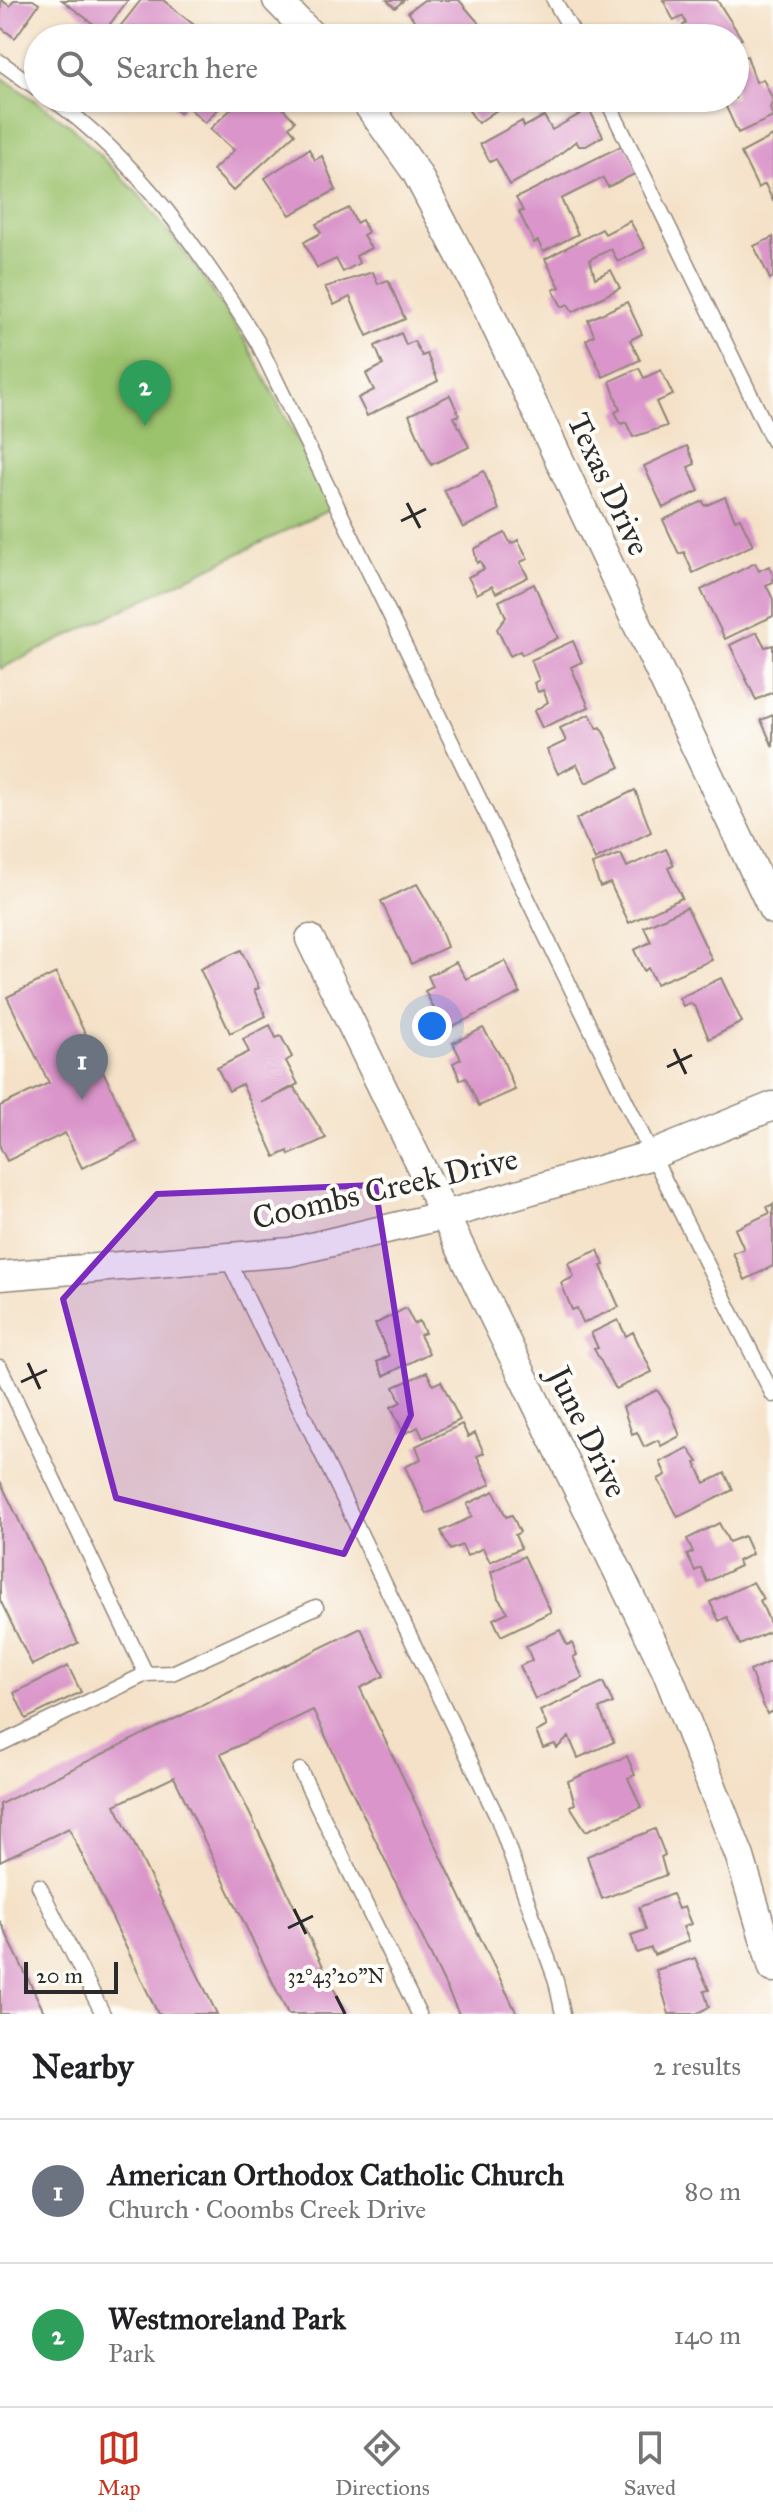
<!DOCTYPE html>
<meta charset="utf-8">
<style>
:root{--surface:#fff;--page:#f6f6f6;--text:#202124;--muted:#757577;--line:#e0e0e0;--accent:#c8321e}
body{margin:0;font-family:"IM FELL Great Primer",serif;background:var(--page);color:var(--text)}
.scale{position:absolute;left:24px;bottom:20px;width:94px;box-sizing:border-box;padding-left:8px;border:4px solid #2b2b2b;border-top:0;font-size:22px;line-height:28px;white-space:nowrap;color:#2b2b2b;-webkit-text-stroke:6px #fdfcf7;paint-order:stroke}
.you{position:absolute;left:432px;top:1026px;width:28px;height:28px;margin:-20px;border:6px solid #fff;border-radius:50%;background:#1a73e8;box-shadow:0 0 0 12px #1a73e833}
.badge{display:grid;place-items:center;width:52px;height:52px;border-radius:50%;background:var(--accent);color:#fff;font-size:26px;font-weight:700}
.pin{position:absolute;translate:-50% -66px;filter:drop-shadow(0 2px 4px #0008)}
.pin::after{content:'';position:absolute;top:42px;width:28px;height:24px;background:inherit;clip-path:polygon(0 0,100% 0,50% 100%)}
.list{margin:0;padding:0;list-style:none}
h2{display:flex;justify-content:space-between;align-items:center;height:104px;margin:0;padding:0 32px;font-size:34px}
h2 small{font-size:26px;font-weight:400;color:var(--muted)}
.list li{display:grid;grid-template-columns:52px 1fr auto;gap:24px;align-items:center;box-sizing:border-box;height:144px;padding:0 32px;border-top:2px solid var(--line)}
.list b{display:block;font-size:30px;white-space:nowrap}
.list p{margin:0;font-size:26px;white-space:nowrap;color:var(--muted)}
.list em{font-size:26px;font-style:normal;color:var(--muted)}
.icon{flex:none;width:44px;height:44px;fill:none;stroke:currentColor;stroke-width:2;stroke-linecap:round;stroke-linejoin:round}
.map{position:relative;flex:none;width:773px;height:2014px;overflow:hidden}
.search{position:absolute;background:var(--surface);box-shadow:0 2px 6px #0004;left:24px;right:24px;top:24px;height:88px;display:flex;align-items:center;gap:20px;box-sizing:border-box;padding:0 28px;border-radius:44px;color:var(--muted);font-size:30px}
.sheet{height:392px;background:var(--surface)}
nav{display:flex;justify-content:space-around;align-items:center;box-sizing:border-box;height:112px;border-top:2px solid var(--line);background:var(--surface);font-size:22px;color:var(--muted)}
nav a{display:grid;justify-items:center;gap:4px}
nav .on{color:var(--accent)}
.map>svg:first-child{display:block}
.green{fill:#9bc26d;stroke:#63764c;stroke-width:2}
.building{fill:#da95ca}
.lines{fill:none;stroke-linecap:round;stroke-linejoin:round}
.lane-casing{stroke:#908679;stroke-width:17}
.street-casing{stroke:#908679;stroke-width:31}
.lane{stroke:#fff;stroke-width:14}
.street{stroke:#fff;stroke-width:28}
.marked{fill:#7b2cbf;fill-opacity:0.2;stroke:#7b2cbf;stroke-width:6;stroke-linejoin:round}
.ticks{fill:none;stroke:#2b2b2b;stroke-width:3}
.labels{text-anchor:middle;stroke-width:8;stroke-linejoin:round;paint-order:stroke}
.street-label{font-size:32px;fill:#2b2b2b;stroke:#fdfcf7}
.ticks-label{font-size:20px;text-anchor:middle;fill:#2b2b2b;stroke:#fdfcf7;stroke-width:8;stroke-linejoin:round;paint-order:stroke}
</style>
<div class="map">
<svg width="773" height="2014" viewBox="0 0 773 2014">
<rect width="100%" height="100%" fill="#fdfcf7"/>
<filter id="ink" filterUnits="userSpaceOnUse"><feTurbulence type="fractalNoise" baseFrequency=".0125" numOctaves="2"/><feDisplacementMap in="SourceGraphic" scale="16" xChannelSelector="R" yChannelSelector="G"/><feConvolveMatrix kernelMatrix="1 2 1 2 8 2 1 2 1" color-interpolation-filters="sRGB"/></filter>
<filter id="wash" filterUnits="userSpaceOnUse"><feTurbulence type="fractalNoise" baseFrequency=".006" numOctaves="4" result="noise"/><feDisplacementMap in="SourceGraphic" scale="32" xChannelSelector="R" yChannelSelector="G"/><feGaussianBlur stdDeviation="1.8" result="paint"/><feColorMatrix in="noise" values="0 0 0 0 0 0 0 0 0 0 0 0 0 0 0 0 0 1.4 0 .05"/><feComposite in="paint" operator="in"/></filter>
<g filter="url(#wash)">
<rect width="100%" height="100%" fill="#f4e1c7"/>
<!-- green -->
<path class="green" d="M0,76L71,126L139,195L198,270L247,344L333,508L0,669Z"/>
<g id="blocks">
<!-- building -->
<path class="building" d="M1,0L10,6L14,0H33L39,4L15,38L0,27Z
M62,0H128L104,32Z
M141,0H163L199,29L192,38H111Z
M387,0H404L395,8Z
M424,0H459L483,28L471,38H418L411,29L417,24L408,12Z
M663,0H717L742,39L735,42V38H691L683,25L686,24L683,16L674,21Z
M747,56L756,82L763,79L773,100L770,108L773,117L738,133L722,98H735V61Z
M166,98H228L205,123L186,105L179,113Z
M243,98H273L295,121L289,127L295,134L233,191L213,170L234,150L210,129Z
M460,98H509L511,100L478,123Z
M589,109L603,136L586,146H579L576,141L545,166L510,185L496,159L490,162L480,144L522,121L524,127L544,116L552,130Z
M773,136V201L765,184L758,188L741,153Z
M625,144L639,172L608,187L603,178L561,199L578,234L543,252L538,241L534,243L519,212L523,211L516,198Z
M309,149L315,160L322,156L336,190L290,215L265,178Z
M349,208L356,223L362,220L368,232L363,235L371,248L356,256L359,263L343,272L336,259L317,268L304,242L321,233L316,224Z
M630,221L645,248L618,262L611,249L590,259L595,278L611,270L620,288L573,312L568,304L562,307L553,290L560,287L545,259L602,229L605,234Z
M773,237V277L770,279L754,246Z
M373,272L378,284L388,280L405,319L367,336L350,297L334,305L325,287Z
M627,302L642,334L630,340L640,360L603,377L586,340L594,335L588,320Z
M401,333L406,345L414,341L422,356L427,354L438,381L367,416L358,398L374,390L366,374L383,365L375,346Z
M639,368L644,378L661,370L673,395L656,402L667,426L633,437L626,422L621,424L615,412L620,410L610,381Z
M450,395L459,415L454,417L469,447L431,465L409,415Z
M687,446L695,464L688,467L699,491L663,508L644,466Z
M484,471L499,510L463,528L444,490Z
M725,497L735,520L740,518L753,545L693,573L684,552L679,554L663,520L703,501L705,506Z
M505,533L511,544L518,540L528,559L520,562L528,577L496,593L492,586L477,594L468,577L484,569L480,561L477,563L474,549Z
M755,563L759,571L769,566L773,575V582L766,585L773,599V616L725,639L701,590Z
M534,584L558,638L522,655L520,651L510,656L497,629L506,617L499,601Z
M757,632L765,647L773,645V692L756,700L730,645Z
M573,641L582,662L571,667L589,707L542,728L534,711L548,702L543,690L538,692L534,683L539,680L531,660Z
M590,714L597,729L601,727L620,767L586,783L577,764L558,774L547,750L566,741L560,728Z
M773,715V747L761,720Z
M635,790L651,832L595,860L576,819Z
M666,849L674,865L668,868L682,898L629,923L610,883L600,887L592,864L621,854L627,867Z
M417,884L436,917L447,947L411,964L381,901Z
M687,907L712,960L656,984L648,968L644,971L634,950L651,942L644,927Z
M241,950L259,988L254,990L266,1016L230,1033L200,969Z
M505,961L520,993L445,1030L425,991L433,987L428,976L456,962L466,979Z
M56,973L137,1142L82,1168L65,1133L7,1161L0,1147V1106L49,1083L7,997Z
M721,978L742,1022L709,1039L696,1008L690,1003L683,1006L679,998Z
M270,1025L276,1038L281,1036L292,1057L286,1061L298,1084L261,1103L294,1087L326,1138L289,1155L288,1151L275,1157L242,1084L229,1091L217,1068L249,1052L243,1039Z
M483,1028L503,1060L515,1090L479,1106L466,1078L460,1080L453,1063L461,1059L453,1043Z
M773,1204V1266L745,1280L733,1253L744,1249L735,1229L770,1213L767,1207Z
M598,1250L604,1265L601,1266L619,1307L583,1323L577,1308L572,1310L561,1283L574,1277L568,1263Z
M406,1308L414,1324L419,1321L425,1333L420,1335L429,1353L384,1376L377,1362L389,1356L375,1324Z
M618,1320L626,1336L633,1332L652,1372L616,1389L594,1349L598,1348L591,1333Z
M427,1372L433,1385L441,1381L460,1420L423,1438L418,1427L404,1434L391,1407L401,1402L394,1387Z
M657,1390L669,1407L680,1436L661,1446L658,1440L644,1447L637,1432L632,1434L623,1407Z
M462,1424L468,1437L475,1433L484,1453L477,1456L491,1484L427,1514L405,1467L421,1459L416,1446Z
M688,1448L698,1462L695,1463L705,1483L725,1473L733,1490L678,1517L658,1479L666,1475L660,1462Z
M0,1481L78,1643L32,1665L0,1600Z
M494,1491L506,1517L512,1515L520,1532L515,1535L521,1548L490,1562L483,1548L467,1556L462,1545L450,1550L441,1531L472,1517L467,1504Z
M719,1523L729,1542L744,1536L752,1554L738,1561L740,1566L707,1582L701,1568L695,1571L687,1555L693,1552L687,1539Z
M524,1556L551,1612L501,1636L493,1619L508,1612L498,1598L491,1572Z
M753,1582L763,1599L760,1600L773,1630L740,1645L727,1617L719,1621L710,1602Z
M361,1628L384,1676L360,1688L517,2014H459L313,1710L221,1754L346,2014H288L174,1777L115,1805L217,2014H158L69,1828L0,1861V1804Z
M560,1630L567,1645L572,1643L577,1655L573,1657L583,1678L535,1699L520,1666L532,1660L526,1646Z
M773,1660V1711L767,1714L750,1671Z
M68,1666L81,1692L26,1719L14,1693Z
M603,1682L613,1703L599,1709L614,1742L578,1758L569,1737L557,1748L555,1744L543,1748L536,1732L547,1726L540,1711Z
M627,1756L635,1775L628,1778L641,1807L586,1831L570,1806L575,1804L568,1781Z
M655,1829L665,1855L661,1857L666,1875L602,1899L587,1856Z
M672,1894L678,1909L684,1907L691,1924L683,1927L689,1941L654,1955L651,1948L637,1953L631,1935L646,1930L639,1907Z
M0,1921L45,2014H0Z
M695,1958L709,1990L704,1991L709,2007L696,2014H669L656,1970Z"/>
</g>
</g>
<g filter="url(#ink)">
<use href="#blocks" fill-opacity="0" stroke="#908679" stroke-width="2"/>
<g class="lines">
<!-- lane casing -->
<g class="lane-casing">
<path id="lane" d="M554,0L576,38
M0,62L38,89
M51,98C138,160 201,252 257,341L652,1155L773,1395
M606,98L773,441
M227,1257L498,1819L556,1981L563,2014
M0,1367L146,1674L0,1744
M146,1674L172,1673L316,1607
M300,1770L419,2014
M39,1886L103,2014"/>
</g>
<!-- street casing -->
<g class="street-casing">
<path id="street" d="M277,0L314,38
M363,98L416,172L483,299L773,910
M310,939L666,1670L740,1857L773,1968
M0,1276L290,1252L445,1215L652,1155L773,1106"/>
</g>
<!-- lane -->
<use href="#lane" class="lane"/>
<!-- street -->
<use href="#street" class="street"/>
</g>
</g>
<!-- marked area -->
<path class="marked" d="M375,1185L411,1415L344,1554L116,1498L63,1299L157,1194Z"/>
<!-- ticks -->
<path class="ticks" d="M407,503L420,528M401,521L426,509M674,1049L686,1074M667,1067L692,1055M28,1363L40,1389M21,1382L47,1370M294,1909L306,1934M288,1928L313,1916M336,1996L345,2014"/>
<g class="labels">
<!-- street labels -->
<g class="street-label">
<text transform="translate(609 484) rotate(65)" y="11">Texas Drive</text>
<text transform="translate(385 1188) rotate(-13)" y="11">Coombs Creek Drive</text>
<text transform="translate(588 1432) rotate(64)" y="11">June Drive</text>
</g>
</g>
<g class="ticks-label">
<text x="336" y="1983">32°43'20"N</text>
</g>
</svg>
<div class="scale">20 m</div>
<div class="you"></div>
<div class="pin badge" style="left:82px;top:1100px;background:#6b7280">1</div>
<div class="pin badge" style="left:145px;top:426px;background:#2e9e5b">2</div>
<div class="search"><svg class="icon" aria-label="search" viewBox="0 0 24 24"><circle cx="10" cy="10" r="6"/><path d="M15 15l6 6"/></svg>Search here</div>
</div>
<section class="sheet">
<h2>Nearby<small>2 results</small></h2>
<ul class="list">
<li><span class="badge" style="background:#6b7280">1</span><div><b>American Orthodox Catholic Church</b><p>Church · Coombs Creek Drive</p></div><em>80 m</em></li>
<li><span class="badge" style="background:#2e9e5b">2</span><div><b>Westmoreland Park</b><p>Park</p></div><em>140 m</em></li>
</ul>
</section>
<nav>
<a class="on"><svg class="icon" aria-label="map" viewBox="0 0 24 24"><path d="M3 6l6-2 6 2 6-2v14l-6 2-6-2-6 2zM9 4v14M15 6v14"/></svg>Map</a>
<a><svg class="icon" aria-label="directions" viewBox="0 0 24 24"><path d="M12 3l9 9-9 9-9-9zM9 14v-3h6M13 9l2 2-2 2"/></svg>Directions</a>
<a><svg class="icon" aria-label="saved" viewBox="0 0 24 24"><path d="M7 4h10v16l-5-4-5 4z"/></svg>Saved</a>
</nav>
